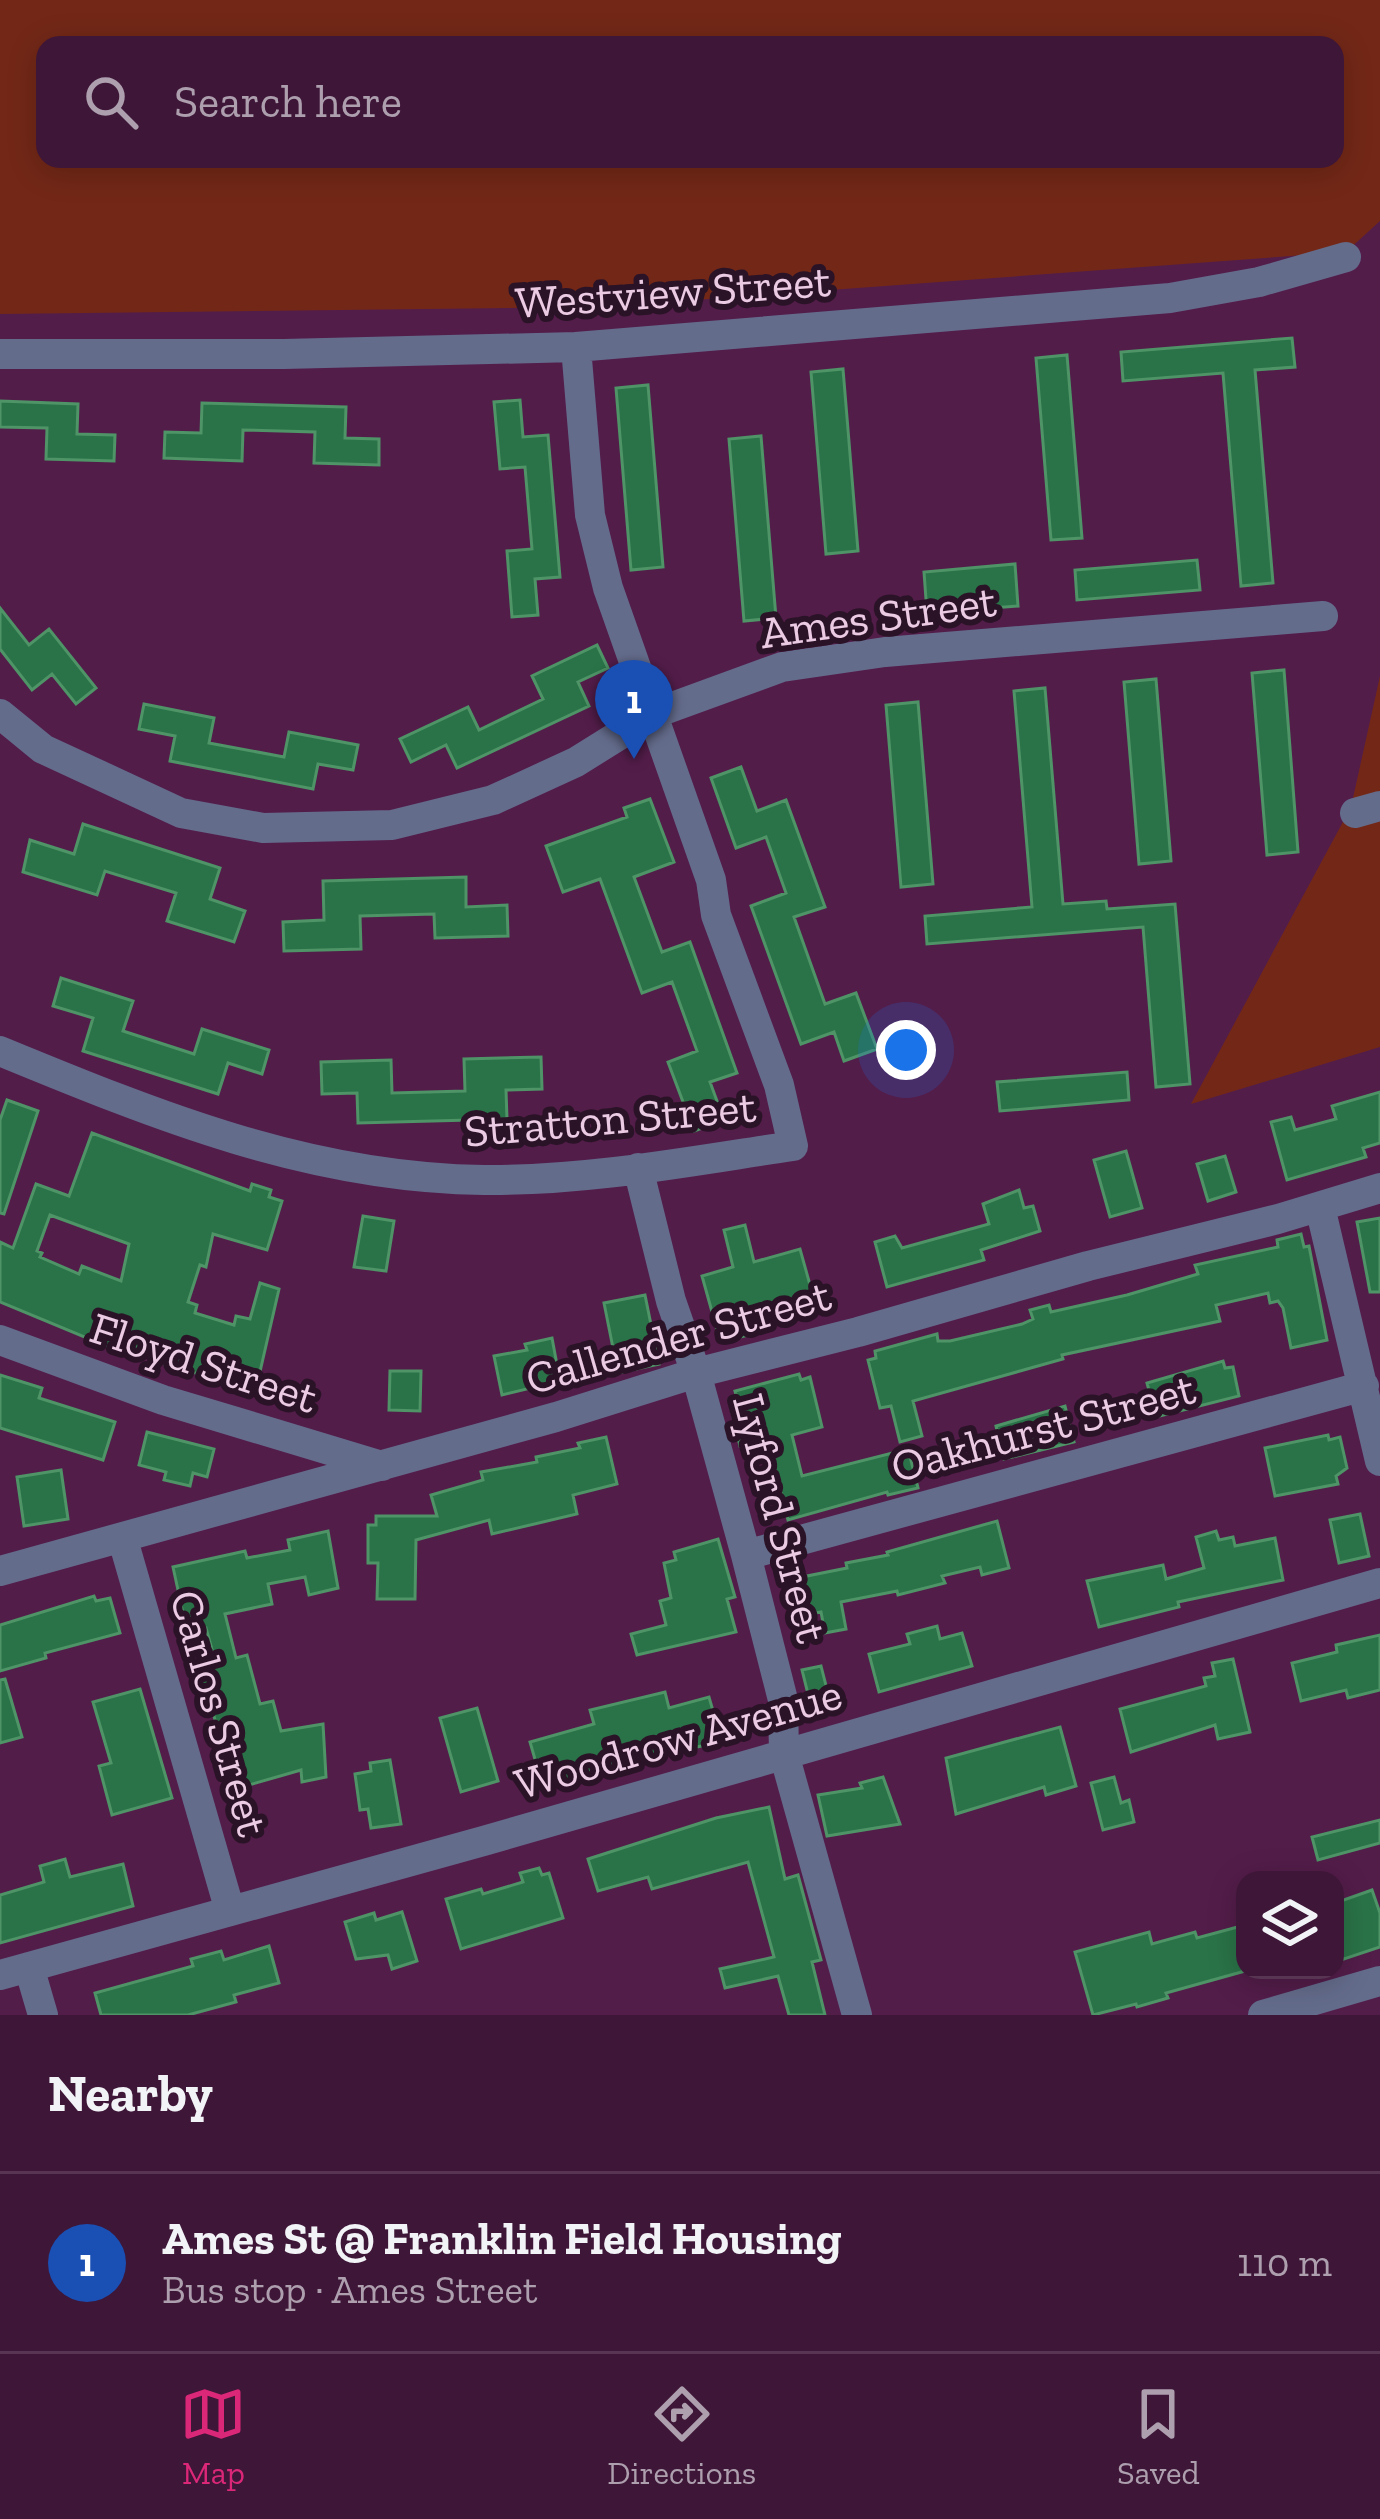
<!DOCTYPE html>
<meta charset="utf-8">
<style>
:root{--surface:#3e1638;--page:#451f40;--text:#f1f3f6;--muted:#ad9fae;--line:#573553;--accent:#db2777}
body{margin:0;font-family:"Zilla Slab",serif;background:var(--page);color:var(--text)}
.controls{position:absolute;right:36px;bottom:36px;display:grid;overflow:hidden;border-radius:24px;box-shadow:0 6px 30px #0003}
.controls button{width:108px;height:108px;display:grid;place-items:center;padding:0;border:0;border-bottom:3px solid var(--line);background:var(--surface);color:var(--text);font:60px sans-serif}
.you{position:absolute;left:906px;top:1050px;width:42px;height:42px;margin:-30px;border:9px solid #fff;border-radius:50%;background:#1a73e8;box-shadow:0 0 0 18px #1a73e833}
.badge{display:grid;place-items:center;width:78px;height:78px;border-radius:50%;background:var(--accent);color:#fff;font-size:39px;font-weight:700}
.pin{position:absolute;translate:-50% -99px;filter:drop-shadow(0 3px 6px #0008)}
.pin::after{content:'';position:absolute;top:63px;width:42px;height:36px;background:inherit;clip-path:polygon(0 0,100% 0,50% 100%)}
.list{margin:0;padding:0;list-style:none}
h2{display:flex;justify-content:space-between;align-items:center;height:156px;margin:0;padding:0 48px;font-size:51px}
h2 small{font-size:39px;font-weight:400;color:var(--muted)}
.list li{display:grid;grid-template-columns:78px 1fr auto;gap:36px;align-items:center;box-sizing:border-box;height:180px;padding:0 48px;border-top:3px solid var(--line)}
.list b{display:block;font-size:45px;white-space:nowrap}
.list p{margin:0;font-size:39px;white-space:nowrap;color:var(--muted)}
.list em{font-size:39px;font-style:normal;color:var(--muted)}
.icon{flex:none;width:66px;height:66px;fill:none;stroke:currentColor;stroke-width:2;stroke-linecap:round;stroke-linejoin:round}
.map{position:relative;flex:none;width:1380px;height:2015px;overflow:hidden}
.search{position:absolute;background:var(--surface);box-shadow:0 6px 30px #0003;left:36px;right:36px;top:36px;height:132px;display:flex;align-items:center;gap:30px;box-sizing:border-box;padding:0 42px;border-radius:24px;color:var(--muted);font-size:45px}
.sheet{height:336px;background:var(--surface)}
nav{display:flex;justify-content:space-around;align-items:center;box-sizing:border-box;height:168px;border-top:3px solid var(--line);background:var(--surface);font-size:33px;color:var(--muted)}
nav a{display:grid;justify-items:center;gap:6px}
nav .on{color:var(--accent)}
.map>svg:first-child{display:block}
.green{fill:#732817;fill-rule:evenodd}
.building{fill:#2a7348;stroke:#4e9467;stroke-width:3;fill-rule:evenodd}
.lines{fill:none;stroke-linecap:round;stroke-linejoin:round}
.minor{stroke:#646c8c;stroke-width:30}
.labels{text-anchor:middle;stroke-width:12;stroke-linejoin:round;paint-order:stroke}
.street-label{font-size:45px;fill:#ebcae4;stroke:#2b1327}
</style>
<div class="map">
<svg width="1380" height="2015" viewBox="0 0 1380 2015">
<rect width="100%" height="100%" fill="#531d4a"/>
<!-- green -->
<path class="green" d="M0,0H1380V221L1346,252L600,307L0,314ZM45,45H1335V159H45Z
M1380,676V1047L1191,1104L1351,807Z"/>
<!-- building -->
<path class="building" d="M1292,338L1295,367L1255,370L1273,583L1241,586L1223,373L1123,381L1121,352Z
M1067,355L1082,538L1051,540L1036,358Z
M843,369L858,551L826,554L811,372Z
M648,385L663,567L631,570L616,388Z
M520,400L523,437L548,435L560,577L535,579L538,615L512,617L507,551L532,549L525,467L500,469L494,402Z
M0,401L78,404L77,434L115,435L114,461L46,459L47,428L0,427Z
M202,403L346,407L345,438L379,439V465L314,463L315,432L243,430L242,461L164,458L165,432L201,433Z
M761,436L776,618L744,621L729,439Z
M1197,560L1200,590L1077,600L1075,570Z
M1015,564L1018,606L927,613L924,572Z
M0,608L29,645L49,629L96,688L76,704L52,674L32,690L0,649Z
M597,645L608,668L578,682L589,706L457,768L446,745L411,762L400,739L468,707L479,730L543,699L532,676Z
M1284,670L1298,852L1267,855L1252,673Z
M1156,679L1171,861L1139,864L1124,682Z
M1045,688L1063,904L1106,901L1107,909L1175,904L1190,1084L1156,1087L1143,927L927,944L925,916L1032,907L1014,691Z
M918,702L933,884L901,887L886,705Z
M144,704L214,718L209,743L284,757L289,732L358,745L353,770L318,764L313,789L170,761L175,736L139,729Z
M741,767L757,811L786,800L825,907L794,917L825,1004L856,993L877,1049L844,1061L834,1032L801,1044L751,906L786,893L766,837L736,848L711,778Z
M650,799L674,862L634,877L662,952L690,942L737,1073L710,1082L724,1120L694,1131L668,1062L697,1051L672,982L642,993L600,879L563,892L546,846L627,817L624,808Z
M83,824L220,868L210,899L245,911L234,942L167,921L176,893L105,871L97,895L23,872L30,840L74,854Z
M466,877V907L507,905L508,936L435,938L434,914L360,916L361,949L284,951L283,922L324,920L323,881Z
M61,978L133,1001L123,1031L194,1054L202,1029L269,1050L262,1074L228,1063L218,1094L83,1051L93,1018L53,1006Z
M541,1057L542,1089L506,1090L507,1119L358,1123L357,1093L322,1094L321,1062L391,1060L392,1093L465,1091L464,1059Z
M1127,1072L1129,1100L1000,1111L997,1082Z
M1380,1092V1143L1363,1148L1366,1157L1287,1180L1271,1122L1291,1117L1295,1130L1336,1119L1332,1106Z
M7,1100L38,1111L4,1214L0,1213V1120Z
M92,1133L250,1191L252,1184L271,1190L269,1197L282,1201L267,1250L213,1234L206,1267L200,1265L188,1302L197,1305L195,1313L234,1325L236,1316L250,1319L260,1283L279,1289L256,1389L165,1365L167,1355L138,1347L135,1358L0,1302V1242L13,1248L36,1184L69,1196ZM50,1215L129,1244L121,1281L82,1266L79,1274L40,1257L42,1253L37,1251Z
M1126,1151L1142,1208L1110,1217L1094,1160Z
M1225,1156L1236,1192L1208,1201L1197,1164Z
M1019,1190L1024,1208L1033,1206L1040,1231L981,1250L984,1260L887,1287L875,1242L895,1236L902,1248L989,1224L983,1204Z
M363,1216L394,1221L386,1271L354,1267Z
M1380,1218V1292H1370L1357,1222Z
M745,1225L754,1262L800,1249L817,1310L746,1329L748,1335L730,1340L728,1334L719,1337L702,1276L733,1267L724,1230Z
M1301,1234L1304,1247L1309,1246L1327,1340L1291,1348L1283,1308L1278,1301L1270,1303L1268,1293L1216,1305L1220,1321L1062,1355L1063,1359L913,1401L922,1436L900,1442L891,1406L880,1408L868,1360L876,1358L875,1351L937,1334L938,1341H950L1022,1324L1033,1319L1030,1310L1049,1305L1051,1312L1127,1295L1198,1274L1195,1265L1278,1247L1277,1240Z
M645,1295L659,1364L618,1373L604,1303Z
M552,1338L560,1381L502,1395L494,1356L527,1350L525,1344Z
M1223,1361L1225,1368L1233,1367L1239,1396L1156,1417L1147,1383Z
M390,1371H421L420,1411L389,1410Z
M799,1374L801,1380L810,1377L822,1427L792,1435L802,1476L908,1449L918,1488L888,1495L887,1492L788,1520L769,1446L758,1448L756,1441L740,1446L729,1400L737,1398L735,1391Z
M0,1375L42,1388L39,1398L115,1422L103,1460L0,1428Z
M1065,1406L1074,1442L1004,1459L996,1426Z
M147,1432L214,1449L207,1477L193,1473L190,1486L164,1480L166,1472L139,1465Z
M1328,1435L1329,1440L1340,1437L1347,1468L1336,1476L1338,1484L1275,1496L1265,1448Z
M606,1437L617,1484L573,1495L577,1514L492,1534L489,1520L416,1540L415,1599H377L378,1563H368V1525H376V1516H437L431,1495L483,1480L481,1472L537,1462L536,1457L580,1448L578,1443Z
M61,1470L68,1519L24,1526L17,1477Z
M1360,1514L1369,1556L1339,1563L1330,1520Z
M997,1521L1009,1568L982,1575L980,1567L942,1576L945,1583L898,1595L897,1591L841,1602L846,1629L825,1633L821,1612L799,1616L792,1579L847,1568L846,1563L888,1555L887,1552Z
M328,1531L338,1588L309,1595L305,1577L268,1584L272,1604L225,1614L236,1658L247,1655L260,1704L273,1701L281,1731L323,1724L326,1777L302,1782L301,1770L235,1789L207,1692L202,1694L196,1669L216,1664L206,1628L187,1632L173,1567L245,1551L247,1558L290,1550L288,1540Z
M1216,1531L1219,1540L1233,1537L1235,1546L1275,1538L1283,1580L1178,1602L1179,1607L1099,1627L1087,1581L1163,1565L1166,1579L1204,1568L1196,1537Z
M718,1539L735,1597L727,1599L736,1632L637,1655L631,1634L666,1625L660,1601L671,1598L664,1563L676,1560L674,1552Z
M94,1596L96,1601L110,1598L120,1633L45,1653L46,1658L0,1671V1625Z
M937,1626L940,1639L962,1633L972,1666L879,1692L869,1654L910,1644L907,1634Z
M1380,1635V1690L1348,1698L1346,1690L1301,1701L1292,1663L1337,1652L1336,1645Z
M1233,1659L1250,1732L1218,1739L1215,1725L1131,1752L1120,1709L1206,1686L1204,1678L1215,1676L1212,1663Z
M821,1666L832,1709L813,1714L802,1670Z
M5,1679L22,1737L0,1743V1680Z
M140,1689L172,1798L112,1815L99,1766L111,1763L93,1702Z
M665,1692L669,1708L709,1697L722,1742L651,1756L543,1787L530,1742L594,1724L590,1710Z
M477,1708L498,1781L461,1792L440,1718Z
M1060,1727L1076,1786L1046,1795L1044,1787L956,1814L946,1758Z
M390,1760L401,1824L371,1828L368,1809L360,1810L355,1774L371,1771L370,1763Z
M883,1777L900,1824L827,1836L818,1795L862,1788L860,1783Z
M1114,1777L1121,1803L1129,1800L1134,1822L1103,1830L1091,1783Z
M769,1807L785,1879L798,1875L821,1960L812,1962L825,2015H789L778,1976L725,1988L720,1969L774,1957L748,1862L652,1889L648,1877L598,1891L588,1859L716,1818Z
M1380,1820V1843L1318,1860L1312,1837Z
M65,1859L70,1877L123,1864L133,1906L0,1943V1895L44,1882L40,1866Z
M539,1868L542,1875L549,1873L563,1918L461,1949L446,1899L481,1889L483,1894L523,1882L520,1873Z
M1372,1890L1380,1913V1947L1335,1962V1903Z
M402,1912L417,1961L392,1969L388,1955L356,1959L345,1922L374,1913L376,1920Z
M1245,1925V1971L1166,1993L1168,1998L1137,2007L1136,2004L1093,2015L1075,1952L1149,1932L1152,1944L1195,1932L1197,1938Z
M269,1946L279,1983L234,1995L236,2002L188,2015H101L95,1993L193,1966L191,1959L221,1951L224,1960Z"/>
<g class="lines">
<!-- minor -->
<path class="minor" d="M0,354H284L576,347L1170,298L1259,282L1346,257
M0,714L43,749L181,813L263,828L392,825L493,800L576,762L653,714L782,667L885,652L1323,616
M1355,813L1380,806
M0,1051C158,1116 310,1178 484,1180C587,1181 691,1161 793,1146L779,1085L716,915L711,880L608,588L590,515L576,347
M638,1168L671,1301L696,1373L746,1555L783,1700L784,1754L857,2015
M1320,1207L1380,1461
M0,1340L163,1400L382,1466
M123,1540L230,1911
M746,1555L1364,1386
M0,1571L556,1417L696,1373L858,1332L1088,1266L1278,1219L1380,1188
M29,1967L43,2015
M0,1975L487,1840L1380,1583
M1263,2015L1380,1981"/>
</g>
<g class="labels">
<!-- street labels -->
<g class="street-label">
<text transform="translate(673 291) rotate(-4)" y="16">Westview Street</text>
<text transform="translate(878 616) rotate(-8)" y="16">Ames Street</text>
<text transform="translate(610 1118) rotate(-5)" y="16">Stratton Street</text>
<text transform="translate(678 1336) rotate(-16)" y="16">Callender Street</text>
<text transform="translate(204 1362) rotate(18)" y="16">Floyd Street</text>
<text transform="translate(1043 1427) rotate(-15)" y="16">Oakhurst Street</text>
<text transform="translate(781 1518) rotate(75)" y="16">Lyford Street</text>
<text transform="translate(220 1713) rotate(74)" y="16">Carlos Street</text>
<text transform="translate(678 1738) rotate(-16)" y="16">Woodrow Avenue</text>
</g>
</g>
</svg>
<div class="controls">
<button><svg class="icon" aria-label="layers" viewBox="0 0 24 24"><path d="M12 4l9 5-9 5-9-5zM3 14l9 5 9-5"/></svg></button>
</div>
<div class="you"></div>
<div class="pin badge" style="left:634px;top:759px;background:#1a4fb4">1</div>
<div class="search"><svg class="icon" aria-label="search" viewBox="0 0 24 24"><circle cx="10" cy="10" r="6"/><path d="M15 15l6 6"/></svg>Search here</div>
</div>
<section class="sheet">
<h2>Nearby<small></small></h2>
<ul class="list">
<li><span class="badge" style="background:#1a4fb4">1</span><div><b>Ames St @ Franklin Field Housing</b><p>Bus stop · Ames Street</p></div><em>110 m</em></li>
</ul>
</section>
<nav>
<a class="on"><svg class="icon" aria-label="map" viewBox="0 0 24 24"><path d="M3 6l6-2 6 2 6-2v14l-6 2-6-2-6 2zM9 4v14M15 6v14"/></svg>Map</a>
<a><svg class="icon" aria-label="directions" viewBox="0 0 24 24"><path d="M12 3l9 9-9 9-9-9zM9 14v-3h6M13 9l2 2-2 2"/></svg>Directions</a>
<a><svg class="icon" aria-label="saved" viewBox="0 0 24 24"><path d="M7 4h10v16l-5-4-5 4z"/></svg>Saved</a>
</nav>
